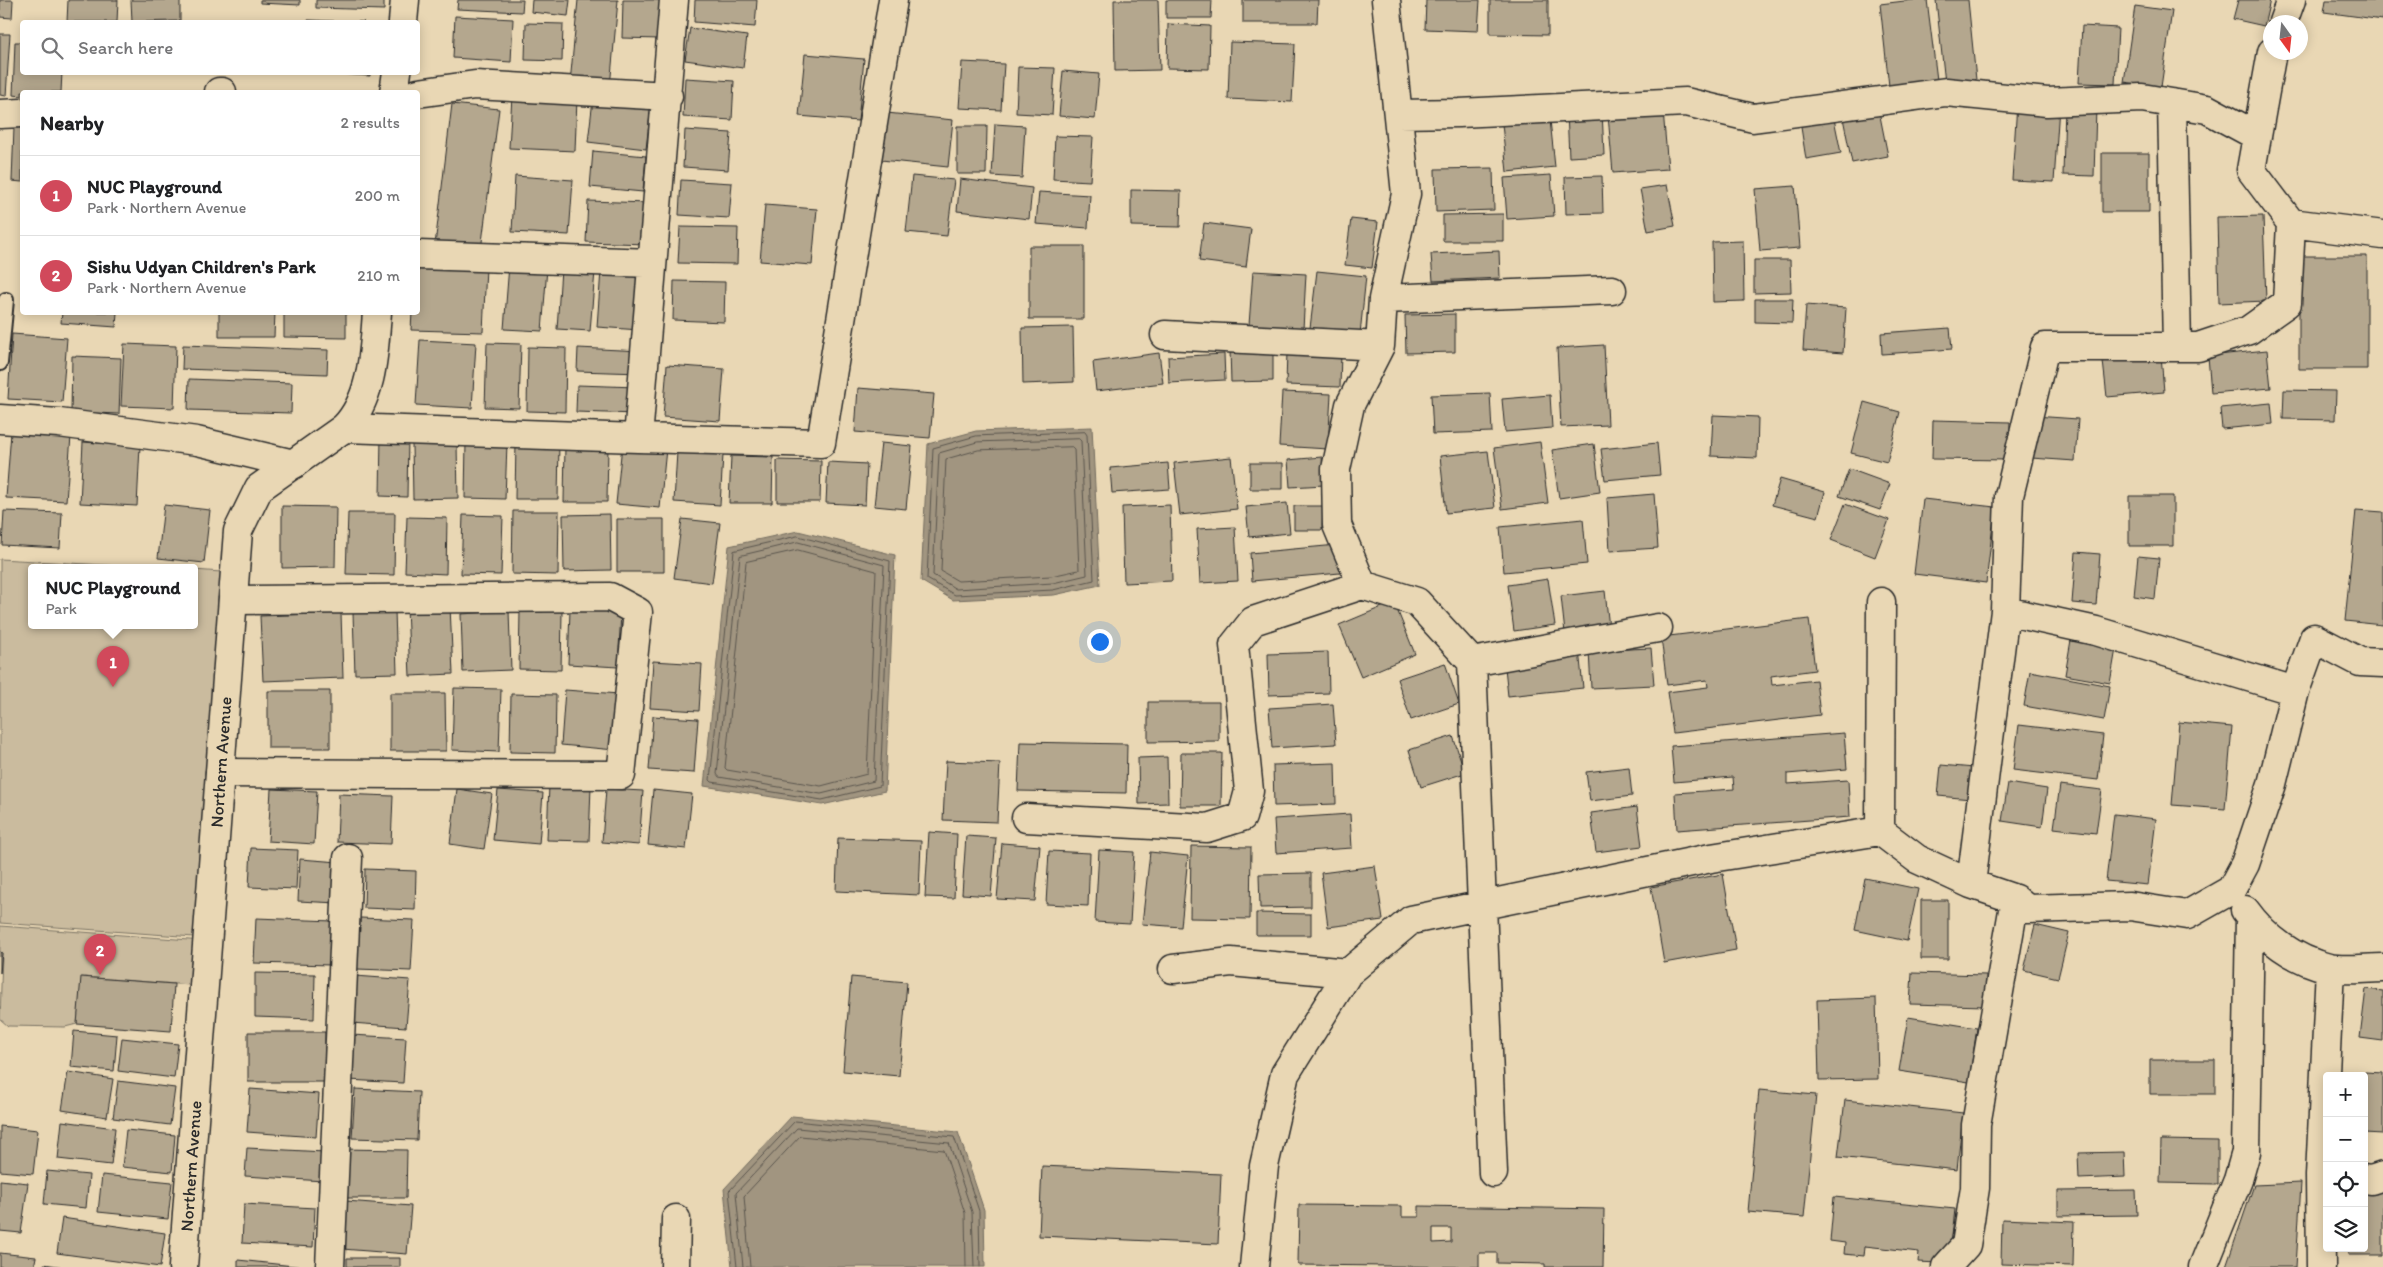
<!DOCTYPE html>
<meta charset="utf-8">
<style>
:root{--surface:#fff;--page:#f6f6f6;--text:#202124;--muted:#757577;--line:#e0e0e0;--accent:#d1495b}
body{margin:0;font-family:Itim,sans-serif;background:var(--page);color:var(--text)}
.controls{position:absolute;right:15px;bottom:15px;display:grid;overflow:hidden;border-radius:5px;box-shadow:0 2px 12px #0003}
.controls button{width:45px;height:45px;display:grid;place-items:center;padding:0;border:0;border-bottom:1px solid var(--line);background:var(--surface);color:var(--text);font:25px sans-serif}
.compass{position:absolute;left:2263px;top:15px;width:45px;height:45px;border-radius:50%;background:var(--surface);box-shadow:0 2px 12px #0003;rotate:165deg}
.you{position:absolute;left:1099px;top:641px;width:18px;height:18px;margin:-12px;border:4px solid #fff;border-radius:50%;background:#1a73e8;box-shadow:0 0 0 8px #1a73e833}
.badge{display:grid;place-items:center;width:32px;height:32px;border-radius:50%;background:var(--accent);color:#fff;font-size:16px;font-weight:700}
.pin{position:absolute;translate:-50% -41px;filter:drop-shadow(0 1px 2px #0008)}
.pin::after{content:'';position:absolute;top:26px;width:18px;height:15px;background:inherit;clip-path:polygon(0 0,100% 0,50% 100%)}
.popup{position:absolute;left:28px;top:564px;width:170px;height:65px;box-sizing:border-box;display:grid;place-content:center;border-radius:5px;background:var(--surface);filter:drop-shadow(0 1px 4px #0005);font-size:16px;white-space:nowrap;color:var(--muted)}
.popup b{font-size:19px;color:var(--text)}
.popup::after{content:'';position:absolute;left:50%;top:100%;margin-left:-10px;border:10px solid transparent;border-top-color:var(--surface)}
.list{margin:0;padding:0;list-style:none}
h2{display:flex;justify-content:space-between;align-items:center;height:65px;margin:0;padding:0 20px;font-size:21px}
h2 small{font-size:16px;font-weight:400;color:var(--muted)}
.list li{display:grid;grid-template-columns:32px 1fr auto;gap:15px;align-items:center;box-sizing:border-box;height:80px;padding:0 20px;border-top:1px solid var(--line)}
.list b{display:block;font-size:19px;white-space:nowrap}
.list p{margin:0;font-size:16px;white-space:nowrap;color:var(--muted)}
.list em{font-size:16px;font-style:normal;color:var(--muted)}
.icon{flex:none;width:28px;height:28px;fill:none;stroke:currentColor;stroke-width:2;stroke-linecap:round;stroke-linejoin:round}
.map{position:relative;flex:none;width:2383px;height:1267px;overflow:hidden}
.search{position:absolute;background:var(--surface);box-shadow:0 2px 12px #0003;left:20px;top:20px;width:400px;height:55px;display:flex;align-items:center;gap:12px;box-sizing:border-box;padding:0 18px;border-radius:5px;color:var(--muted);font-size:19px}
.panel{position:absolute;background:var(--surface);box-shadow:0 2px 12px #0003;left:20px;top:90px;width:400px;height:225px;border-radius:5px}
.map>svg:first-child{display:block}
.green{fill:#cabb9e;stroke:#7a7364}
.water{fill:#a19580;stroke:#726b5e}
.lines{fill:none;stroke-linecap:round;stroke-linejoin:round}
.shore{stroke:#5a554d;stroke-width:1}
.building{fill:#b4a78e;stroke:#2b2b2b;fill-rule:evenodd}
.lane-casing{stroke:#2b2b2b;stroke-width:18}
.street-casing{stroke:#2b2b2b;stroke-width:31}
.secondary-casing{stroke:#2b2b2b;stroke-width:31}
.lane{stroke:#e9d7b4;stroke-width:14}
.street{stroke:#e9d7b4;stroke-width:28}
.secondary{stroke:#e9d7b4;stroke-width:28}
.labels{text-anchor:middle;stroke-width:4.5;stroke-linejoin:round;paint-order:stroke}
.street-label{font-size:18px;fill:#2b2b2b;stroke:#e9d7b4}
</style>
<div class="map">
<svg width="2383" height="1267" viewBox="0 0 2383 1267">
<rect width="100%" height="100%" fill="#e9d7b4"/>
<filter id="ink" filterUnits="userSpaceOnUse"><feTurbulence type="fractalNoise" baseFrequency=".02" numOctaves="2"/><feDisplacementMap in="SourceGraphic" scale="10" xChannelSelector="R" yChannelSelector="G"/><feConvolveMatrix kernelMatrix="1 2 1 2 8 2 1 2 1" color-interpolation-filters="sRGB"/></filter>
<g filter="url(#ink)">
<!-- green -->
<path class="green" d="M0,559L156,568H32V626H194V570L235,573L208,938L0,923Z
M0,926L203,941L190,985L82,977L77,1024L65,1027L8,1026L0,1019L2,953L0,952Z"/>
<!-- water -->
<path class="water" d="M1092,427L1100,585L1054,595L953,600L921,581L928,444L976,431Z
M798,531L895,555L885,791L822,805L704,786L729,546Z
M792,1116L958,1132L984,1210L985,1267H732L724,1189Z"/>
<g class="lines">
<!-- shore -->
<path class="shore" d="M1085,432L1087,435L1094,580L1053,590L955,595L927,579L933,448L976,436Z
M1079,439L1081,441L1087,575L1053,583L956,589L933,575L939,453L977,442Z
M1072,447L1074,449L1079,570L1051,576L958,581L941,571L946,459L978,450Z
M798,536L890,561L880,786L822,800L712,782L710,780L734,551Z
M798,542L884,565L874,781L821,794L719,777L717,774L740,556Z
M798,550L876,571L867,774L821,786L727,770L725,768L746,562Z
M737,1267L729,1191L795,1121L954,1137L979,1211L980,1267
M743,1267L736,1193L797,1128L949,1143L972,1212L974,1267
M750,1267L744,1196L800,1136L944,1150L965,1213L966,1267"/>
</g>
<!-- building -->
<path class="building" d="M0,0H13L12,18L0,17Z
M68,0H118L117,22H67Z
M131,0H180V21L132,22Z
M260,0H300V5L260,3Z
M316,0H384V10L316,8Z
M458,0H523L522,12L457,9Z
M532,0H570L568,16L531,12Z
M578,0H618L610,87L570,83Z
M623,0H662L660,39L622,38Z
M695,0H757L755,27L694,22Z
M1114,0H1158L1160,70L1115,71Z
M1166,0H1212L1211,18H1166Z
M1243,0H1318L1317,23H1243Z
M1426,0H1480L1478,31L1425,29Z
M1490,0H1548V35L1490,34Z
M1913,0H1927L1937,80L1889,86L1880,4Z
M1936,0H1968L1976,80L1945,83Z
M2238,0H2270L2264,26L2233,19Z
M2326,0H2383V20L2324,12Z
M2135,6L2172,11L2161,87L2124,82Z
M455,16L513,19L511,62L453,58Z
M308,20L364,22H308Z
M526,23L563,24L562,61L525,60Z
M1168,24L1210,26L1209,69L1167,68Z
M2082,26L2118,28L2115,84L2079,83Z
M690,28L747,36L743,68L685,60Z
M0,34H10L6,96L0,95Z
M15,42H22V72H62L61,92H22V96L13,95Z
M1230,42L1295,44L1292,102L1228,99Z
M805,54L864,59L858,121L799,116Z
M962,62L1004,64L1001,110L959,108Z
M1018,67L1055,68L1052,115L1016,113Z
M1063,71L1099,74L1095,119L1059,116Z
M305,72H370V76Z
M685,78L734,81L732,120L683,117Z
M512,96L577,98L575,151L509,148Z
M593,100L651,106L646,149L588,142Z
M452,104L499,109L481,250L435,245Z
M2017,104L2059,106L2054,182L2012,180Z
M1878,106L1888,156L1852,163L1842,113Z
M2065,107H2096L2094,176L2063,175Z
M1602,110L1604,155L1569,157L1567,112Z
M1663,110L1668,169L1613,173L1608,115Z
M887,113L953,120L948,167L881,160Z
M1833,114L1841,153L1806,159L1800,121Z
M1550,120L1555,167L1507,172L1502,124Z
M995,124L1025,126L1022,178L992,176Z
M957,126H987L986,174H957Z
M14,127H22V182L12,181Z
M685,130L731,133L728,170L683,167Z
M1055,136L1093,137L1090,181L1053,179Z
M593,151L646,156L643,192L590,187Z
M2102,153H2149V212H2102Z
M1493,168L1494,210L1436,212L1435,169Z
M1551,175L1554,216L1507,219L1504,178Z
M515,176L573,180L569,235L512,232Z
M912,176L954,180L947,236L906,232Z
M1602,176L1603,213L1566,214L1565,177Z
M960,179L1032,188L1029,219L957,211Z
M681,180L732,183L729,218L679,215Z
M1667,185L1675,226L1648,231L1640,189Z
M1795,186L1800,248L1760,251L1755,189Z
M1131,190L1181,191L1180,227L1131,226Z
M1039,192L1090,195L1088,228L1036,224Z
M588,201L648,203L646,244L586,242Z
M765,205L817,209L812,265L760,261Z
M1503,214V241H1443V215Z
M2263,216L2266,301L2219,303L2217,217Z
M1351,219L1378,222L1372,268L1345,265Z
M1204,223L1251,229L1246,267L1199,261Z
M680,227L738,228L737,264L678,263Z
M1743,241L1744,301L1713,302L1712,242Z
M1029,246H1084V319H1029Z
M1499,251L1500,278L1433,281L1431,254Z
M2299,256H2367V369H2299Z
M1754,260H1790L1791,292L1754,293Z
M418,264L486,267L483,332L411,330L412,312H418Z
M509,265L547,268L542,331L504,329Z
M561,269L595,271L590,331L557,329Z
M601,270L645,274L640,330L597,327Z
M1253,271L1306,274L1303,329L1249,325Z
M1317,271L1366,276L1360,334L1310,328Z
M674,281L725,282L724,322L673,320Z
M1755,299H1793L1792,323L1755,322Z
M1806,305L1846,308L1843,353L1803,350Z
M62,312H117L116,327L61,323Z
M219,312H275L274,337H219Z
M284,312H346V338L284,337Z
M1455,314V352L1406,353L1405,315Z
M1073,327L1074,382L1023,384L1022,328Z
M1950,328L1952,349L1882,354L1881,333Z
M12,334L67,338L62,402L8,399Z
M420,340L476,343L472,408L416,405Z
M487,343L521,344L519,408L485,407Z
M124,344L176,346L174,408L121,406Z
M183,345L328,350L327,374L182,369Z
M1604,345L1608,425L1561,427L1557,348Z
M528,347L566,348L565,412L527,411Z
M578,348L642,351L641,373L577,371Z
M1273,349V381L1231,382L1230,350Z
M2267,350L2271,388L2211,393L2208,356Z
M1287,351L1341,353L1340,387L1286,385Z
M1159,353L1163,383L1096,391L1093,362Z
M1224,354L1225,380L1169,383L1168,357Z
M2161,355L2164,392L2107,397L2103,361Z
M72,356L121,358L119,414L71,412Z
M667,365L724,369L720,421L663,417Z
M189,379L292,383L291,413L188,410Z
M577,385L637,387V414L576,412Z
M858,388L934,394L930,438L855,432Z
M2284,390L2336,391L2335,420L2283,419Z
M1282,392L1331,394L1328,449L1279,446Z
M1490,393L1492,432L1433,434L1431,395Z
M1550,395L1552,428L1505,432L1502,399Z
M1864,402L1900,412L1887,462L1851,453Z
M2271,403L2273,424L2222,429L2220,408Z
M1713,415L1758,417L1757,458L1711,456Z
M2034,416L2078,419L2075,461L2031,458Z
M1933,420L2010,422L2009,460L1932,459Z
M11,432L71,436L66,501L6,498Z
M381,436L408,437L407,497L380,496Z
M83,442L140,446L137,506L80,503Z
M466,442L507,443L505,499L465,498Z
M516,442H559L558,499H515Z
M1540,442L1548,503L1502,509L1494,448Z
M881,443L912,446L906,509L874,506Z
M1657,443L1660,475L1605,480L1601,449Z
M412,444H457L458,498L413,499Z
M1594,444L1600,492L1559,498L1552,450Z
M565,445L608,446L607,502H564Z
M622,445L666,449L660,508L616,504Z
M1488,451L1495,508L1446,513L1440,456Z
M677,452L723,455L720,505L674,502Z
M731,456L773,457L772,503H729Z
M1231,457L1237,509L1180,515L1174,463Z
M1322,457L1324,485L1290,487L1288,460Z
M777,460L821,461L820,502H777Z
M828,462L867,464L865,505L826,503Z
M1168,463L1170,489L1112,493L1110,468Z
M1250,463H1283V489H1250Z
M1849,469L1890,484L1880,510L1839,496Z
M1780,479L1825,492L1818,517L1772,505Z
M1654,494L1658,548L1610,551L1607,498Z
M2129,496H2173V546H2129Z
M1923,499L1995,507L1986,583L1914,574Z
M1287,503L1290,533L1249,537L1246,507Z
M1845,504L1889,520L1875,557L1831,540Z
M164,505L210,510L204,563L158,558Z
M1170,505L1172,581L1124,583L1122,507Z
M282,506L336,507L335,567L282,568Z
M1294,506H1323L1322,530H1294Z
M2356,510L2383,512V625L2345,621Z
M4,511L62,513L60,548L2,545Z
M513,511H559L558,575L512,574Z
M348,513H395L394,575L346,574Z
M610,514L611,570L564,571L563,515Z
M463,515L503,516L501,575L461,574Z
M407,517L447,518L446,574L405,572Z
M617,519H664V572H617Z
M682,519L720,523L712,583L674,578Z
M1583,519L1587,564L1504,572L1500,527Z
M1235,527L1238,581L1200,583L1197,529Z
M1337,545L1340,573L1252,581L1250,553Z
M2076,552L2100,554L2096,605L2072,603Z
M2138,556L2159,558L2155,599L2134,596Z
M1548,579L1555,625L1514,631L1508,585Z
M1605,591L1609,628L1565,633L1561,596Z
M1394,602L1415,654L1361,677L1339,625Z
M450,606L453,674L410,676L407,608Z
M570,610L621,612L618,667L568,664Z
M395,611L397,673L355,674L353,613Z
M509,611L511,670L463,672L461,614Z
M520,611H562L561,670L519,669Z
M341,613L343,678L263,681L260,616Z
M1809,619L1815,670L1771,676L1772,685L1816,680L1820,715L1673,733L1667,692L1708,687L1707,680L1667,685L1661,637Z
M2072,634L2117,643L2110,683L2065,675Z
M1651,648L1654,685L1591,688L1589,651Z
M1579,650L1583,688L1508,696L1504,658Z
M1328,652L1329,693L1269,695L1268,654Z
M653,661L702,664L699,711L650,708Z
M1445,663L1459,704L1411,720L1397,679Z
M2030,671L2110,686L2104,720L2024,706Z
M454,688L501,689L499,752L452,750Z
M565,690L619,694L615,750L561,745Z
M268,691H330V748H268Z
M390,693H445L446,751H390Z
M511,694L556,695L555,753L510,752Z
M1148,702H1219V741L1148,742Z
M1333,704L1336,744L1272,748L1269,708Z
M653,716L698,719L694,773L649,770Z
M2179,722L2232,727L2225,809L2172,805Z
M2019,725L2103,735L2098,780L2013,770Z
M1844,733L1847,769L1787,774V784L1848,780L1850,817L1677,830L1675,793L1734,789L1733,777L1674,782L1671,746Z
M1453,736L1465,773L1421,787L1409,750Z
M1020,742L1127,744L1126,793L1018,791Z
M1181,753H1222L1221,806H1180Z
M1167,757L1168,803L1139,804L1138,758Z
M946,761L1000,763L997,822L943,820Z
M1335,763L1336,804L1274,806L1273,765Z
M1941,765L1974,768L1971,799L1938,796Z
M1629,767L1632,796L1590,801L1586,772Z
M2008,783L2047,789L2042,827L2002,821Z
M549,784L591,786L589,841L547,840Z
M2060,785L2102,790L2096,833L2054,828Z
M271,789L317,791L314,844L268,841Z
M457,789L492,794L484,849L450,844Z
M606,789L643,791L639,845L602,842Z
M498,790L543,793L539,844L493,840Z
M653,790L692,794L686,849L648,845Z
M339,794L393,796L391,844L337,842Z
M1637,807L1642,846L1596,852L1591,813Z
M1350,814L1352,848L1276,853L1274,819Z
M2114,814L2156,819L2148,885L2106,881Z
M929,832L957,834L954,898L925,897Z
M966,836L996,838L991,896L962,894Z
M838,838L921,841L919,895L836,891Z
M1002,843L1040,846L1035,901L997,899Z
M1191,846L1251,847L1250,919L1190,918Z
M251,848L298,850L296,889L249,887Z
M1099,850L1134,852L1130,924L1095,922Z
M1049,851L1090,853L1088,906L1046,904Z
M1150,852L1188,856L1181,927L1142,924Z
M300,859L339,862L337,903L298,901Z
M1375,866L1383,920L1328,927L1321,873Z
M365,869L416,871L415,910L364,908Z
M1311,873V907L1260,908L1259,874Z
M1723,874L1736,950L1664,963L1651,887Z
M1865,878L1918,889L1907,941L1855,930Z
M1921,900H1948V959H1921Z
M1256,913L1311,914V935H1256Z
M256,918L333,921L331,965L254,963Z
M360,918L414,920L411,971L357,969Z
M2035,925L2069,933L2058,978L2024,970Z
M0,952L2,953L0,973Z
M255,973L315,974L314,1019L255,1017Z
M1912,973L1986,975L1985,1006L1910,1004Z
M355,976L410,980L406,1027L351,1023Z
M81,977L174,984L171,1031L77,1024Z
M851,977L907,982L899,1076L843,1071Z
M2366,989L2383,991V1041L2360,1038Z
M1876,998L1878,1079L1819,1080L1817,1000Z
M1908,1017L1977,1028L1969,1082L1899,1071Z
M74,1031L117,1035L114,1071L71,1067Z
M248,1032H325V1082H248Z
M351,1035L406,1038L403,1083L348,1080Z
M122,1038L178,1044L174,1078L118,1071Z
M2150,1060H2215V1094H2150Z
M68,1072L113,1079L107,1117L62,1110Z
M2365,1072L2383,1073V1134L2364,1133Z
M118,1081L175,1088L170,1125L113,1118Z
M250,1089L319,1094L316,1137L247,1132Z
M355,1089L419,1092L417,1140L352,1138Z
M1759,1090L1816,1095L1804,1217L1748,1212Z
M1845,1100L1963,1113L1957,1170L1838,1157Z
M62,1121L115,1128L111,1165L58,1159Z
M0,1126L38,1130L33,1174L0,1171Z
M126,1130L175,1135L172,1172L122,1167Z
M2161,1140L2218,1141V1184L2160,1183Z
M247,1148L325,1152L323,1181L245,1176Z
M340,1149L407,1150L406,1198H340Z
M2124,1152L2125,1177L2079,1179L2078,1153Z
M1042,1166L1221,1174L1218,1244L1039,1236Z
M47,1171L89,1175L86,1208L44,1204Z
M102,1175L172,1182L168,1219L98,1212Z
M0,1180L28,1183L21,1233L0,1231Z
M2301,1183L2296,1267H2226L2254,1185Z
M2136,1190L2137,1215L2058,1216V1191Z
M2364,1191H2383V1255H2348V1248H2364Z
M1834,1197L1955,1209L1950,1254L1939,1252L1938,1263L1918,1262L1919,1252L1865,1246L1864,1256L1844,1254L1845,1243L1830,1241Z
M346,1201L411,1206L407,1254L342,1249Z
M244,1204L315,1208L313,1247L242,1243Z
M1299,1205L1402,1206V1217H1419V1206L1604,1209L1603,1267H1545V1264L1497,1263V1253H1479V1267L1298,1265ZM1433,1228H1451V1242L1433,1243Z
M62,1218L165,1233L160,1267L57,1253Z
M2002,1219L2074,1222L2073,1266L2001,1264Z
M0,1253L36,1257L34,1267H0Z
M347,1258H400V1267H347Z
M238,1260L304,1267H238Z
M44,1264L64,1267H44Z"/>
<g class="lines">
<!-- lane casing -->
<g class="lane-casing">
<path id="lane" d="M0,363L6,300"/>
</g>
<!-- street casing -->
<g class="street-casing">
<path id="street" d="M1386,0L1406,194L1383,299L1380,346L1350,405L1336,469L1337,525L1362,585L1417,602L1472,662L1493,1173
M2283,22L2291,0
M2272,52L2251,170L2291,223L2383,235
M219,92H222
M418,93L475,85L668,96
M2172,103L2177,347
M0,114L22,113
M1398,114L1459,113L1686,102L1753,118L1946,92L2047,102L2142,98L2207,109L2257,136
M418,255L652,263
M1383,299L1612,290
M1165,335L1380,346
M0,419L59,423L197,441L294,464
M344,428L638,438L674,0
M638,438L821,443L893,0
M2005,611L2096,631L2295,691
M1472,662L1658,628
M220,773L621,775L638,612L610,597L233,600
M1026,818L1207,828L1242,817L1249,791L1234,645L1253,621L1362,585
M1880,831L1881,602
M1971,884L2005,611L2009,496L2045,347H2198L2249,330L2287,303L2291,223
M2245,910C2265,938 2294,960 2329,968C2345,971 2366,968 2383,968
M1173,969L1231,962L1348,973
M2320,1176L2330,968
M2364,1179L2371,1180L2383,1176
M330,1267L348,858
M675,1267L676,1219
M1254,1267L1264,1166L1285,1074L1348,973L1411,920L1711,858L1880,831L1917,859L1971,884L2015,899L2027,909L2130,906L2187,915L2231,890L2245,864L2272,784L2295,691L2314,638L2360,662L2383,663
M1946,1267L1966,1245L1975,1188L1976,1125L2015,899
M2203,1267L2238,1180L2246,1152L2250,917
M2321,1267L2320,1176H2327"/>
</g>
<!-- secondary casing -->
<g class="secondary-casing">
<path id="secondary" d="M403,22L405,0
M394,92L397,72
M183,1267L238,531L259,488L344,428C373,398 374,352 377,312"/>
</g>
<!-- lane -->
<use href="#lane" class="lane"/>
<!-- street -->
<use href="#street" class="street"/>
<!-- secondary -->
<use href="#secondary" class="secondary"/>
</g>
</g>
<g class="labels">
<!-- street labels -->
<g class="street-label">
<text transform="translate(221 762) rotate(-86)" y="6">Northern Avenue</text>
<text transform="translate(191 1166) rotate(-86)" y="6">Northern Avenue</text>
</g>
</g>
</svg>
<div class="controls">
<button>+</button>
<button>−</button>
<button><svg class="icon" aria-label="locate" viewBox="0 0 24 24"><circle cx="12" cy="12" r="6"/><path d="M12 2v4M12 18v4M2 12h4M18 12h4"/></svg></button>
<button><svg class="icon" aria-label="layers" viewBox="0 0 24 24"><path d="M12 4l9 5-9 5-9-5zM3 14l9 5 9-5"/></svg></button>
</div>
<svg class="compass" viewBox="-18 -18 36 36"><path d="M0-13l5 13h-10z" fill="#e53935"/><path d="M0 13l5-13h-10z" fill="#757577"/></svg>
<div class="you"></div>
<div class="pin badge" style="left:113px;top:687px">1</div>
<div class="popup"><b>NUC Playground</b>Park</div>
<div class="pin badge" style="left:100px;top:975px">2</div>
<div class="search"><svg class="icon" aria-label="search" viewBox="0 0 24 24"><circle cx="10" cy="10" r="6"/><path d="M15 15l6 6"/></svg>Search here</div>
<section class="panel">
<h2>Nearby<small>2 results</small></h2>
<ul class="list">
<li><span class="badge">1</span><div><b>NUC Playground</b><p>Park · Northern Avenue</p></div><em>200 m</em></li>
<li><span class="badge">2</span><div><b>Sishu Udyan Children's Park</b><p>Park · Northern Avenue</p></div><em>210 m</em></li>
</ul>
</section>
</div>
